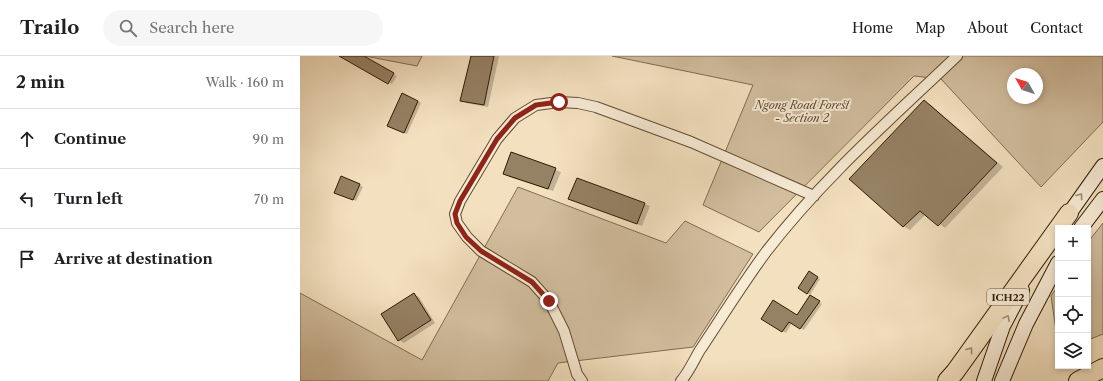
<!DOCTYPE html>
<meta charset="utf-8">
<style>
:root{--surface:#fff;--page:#f6f6f6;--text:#202124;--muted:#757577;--line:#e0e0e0}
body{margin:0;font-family:"Libre Caslon Text",serif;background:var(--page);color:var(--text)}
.controls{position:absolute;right:12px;bottom:12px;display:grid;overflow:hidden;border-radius:0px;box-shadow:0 2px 6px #0003}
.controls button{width:36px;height:36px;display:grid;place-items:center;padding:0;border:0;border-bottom:1px solid var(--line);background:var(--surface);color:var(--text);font:20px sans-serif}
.compass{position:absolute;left:707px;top:12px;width:36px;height:36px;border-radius:50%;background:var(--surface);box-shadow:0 2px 6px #0003;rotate:309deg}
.stop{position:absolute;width:12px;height:12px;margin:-9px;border:3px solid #8f2418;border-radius:50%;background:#fff}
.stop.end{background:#8f2418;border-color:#fff;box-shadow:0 1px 4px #0008}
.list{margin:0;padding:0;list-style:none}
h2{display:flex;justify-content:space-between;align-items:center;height:52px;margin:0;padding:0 16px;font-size:17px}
h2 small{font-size:13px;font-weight:400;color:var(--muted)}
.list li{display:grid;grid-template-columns:26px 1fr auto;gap:12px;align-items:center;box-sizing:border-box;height:60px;padding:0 16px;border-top:1px solid var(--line)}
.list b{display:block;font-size:15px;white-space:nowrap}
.list em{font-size:13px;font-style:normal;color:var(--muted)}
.icon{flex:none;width:22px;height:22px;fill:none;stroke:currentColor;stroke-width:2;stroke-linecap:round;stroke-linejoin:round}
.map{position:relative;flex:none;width:803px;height:325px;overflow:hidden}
header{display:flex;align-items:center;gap:24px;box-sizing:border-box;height:56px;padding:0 20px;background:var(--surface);border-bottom:1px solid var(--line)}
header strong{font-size:19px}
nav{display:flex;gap:22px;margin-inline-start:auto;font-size:14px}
.search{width:280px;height:36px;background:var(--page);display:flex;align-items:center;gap:10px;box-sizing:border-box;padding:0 14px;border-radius:22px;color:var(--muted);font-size:15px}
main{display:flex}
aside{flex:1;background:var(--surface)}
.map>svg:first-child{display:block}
.green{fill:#d2be9f;stroke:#816c50;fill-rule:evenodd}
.shadow{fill:#0003}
.building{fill:#958164;stroke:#301a02}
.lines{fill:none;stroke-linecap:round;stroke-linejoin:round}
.street-casing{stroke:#614c31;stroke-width:12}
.secondary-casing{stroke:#301a02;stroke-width:16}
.highway-casing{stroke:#301a02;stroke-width:20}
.street{stroke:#f7ebd5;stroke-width:10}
.secondary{stroke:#f7ebd5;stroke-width:14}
.highway{stroke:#f3e0bf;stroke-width:18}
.oneway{stroke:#9d8d76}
.oneway2{stroke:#9b876a}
.route{stroke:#8f2418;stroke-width:5}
.labels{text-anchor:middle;stroke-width:4;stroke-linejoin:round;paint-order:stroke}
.shield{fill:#f7ebd5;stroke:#6c5941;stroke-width:1}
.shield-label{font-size:10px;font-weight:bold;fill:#301a02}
.park-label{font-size:11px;font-style:italic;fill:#614b31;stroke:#f7ebd5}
</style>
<header>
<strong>Trailo</strong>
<div class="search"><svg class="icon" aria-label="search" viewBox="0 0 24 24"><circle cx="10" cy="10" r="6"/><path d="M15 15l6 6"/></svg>Search here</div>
<nav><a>Home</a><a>Map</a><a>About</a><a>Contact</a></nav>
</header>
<main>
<aside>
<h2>2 min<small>Walk · 160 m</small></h2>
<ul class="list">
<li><svg class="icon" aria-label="ahead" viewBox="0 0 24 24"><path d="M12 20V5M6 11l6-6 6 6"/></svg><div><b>Continue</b></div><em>90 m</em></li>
<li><svg class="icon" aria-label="left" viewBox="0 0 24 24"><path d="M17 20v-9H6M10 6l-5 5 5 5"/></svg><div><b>Turn left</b></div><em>70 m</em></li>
<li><svg class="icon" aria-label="arrive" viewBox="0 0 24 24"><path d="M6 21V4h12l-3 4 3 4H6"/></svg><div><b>Arrive at destination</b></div></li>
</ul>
</aside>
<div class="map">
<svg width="803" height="325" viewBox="0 0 803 325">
<rect width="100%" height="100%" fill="#f3e0bf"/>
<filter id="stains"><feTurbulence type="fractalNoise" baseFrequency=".005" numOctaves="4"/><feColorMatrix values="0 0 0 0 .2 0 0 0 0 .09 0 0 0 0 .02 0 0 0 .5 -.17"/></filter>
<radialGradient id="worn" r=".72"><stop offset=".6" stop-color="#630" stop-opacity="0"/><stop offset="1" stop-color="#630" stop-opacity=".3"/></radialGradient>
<!-- green -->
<path class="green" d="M65,0H122L117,10Z
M312,0H803V66L741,131L641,23L614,20L459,176L403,149L453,29ZM713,18H737V42H713Z
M218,131L366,187L385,165L453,198L393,291L258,307L248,325H0V237L122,304Z
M803,167V278L788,284V186Z
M758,230V281H757L751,240Z"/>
<!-- shadow -->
<path class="shadow" d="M44,0H62L97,20L92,28L43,1Z
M172,0H199L188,51L166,47L161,44Z
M118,45L121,47L107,78L91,71Z
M625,45L631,49L703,111L645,172L626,158L610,174L603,170Z
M211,98L261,116L253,135L209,121L204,118Z
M278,123L350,150L342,170L270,143Z
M60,129L63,131L56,145L39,138Z
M510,217L520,223L510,239L500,232Z
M114,239L119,241L135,267L104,287L99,284Z
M514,242L522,248L504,274L492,267L486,277L462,263L497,260Z"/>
<!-- building -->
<path class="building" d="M39,0H64L94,17L88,28Z
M171,0H194L184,49L160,45Z
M102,37L118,45L104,77L87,70Z
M624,44L697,107L638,170L620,155L603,171L549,123Z
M211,96L256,112L248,133L203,118Z
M41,120L60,128L53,144L34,137Z
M277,122L345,147L337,168L268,143Z
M509,215L518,221L507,238L498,232Z
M114,237L131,264L98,285L81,258Z
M510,239L520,245L500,273L489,266L482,276L461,263L473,244L497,259Z"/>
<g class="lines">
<!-- street casing -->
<g class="street-casing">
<path id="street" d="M282,325L277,318L264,275L249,245L232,226L181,195L167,181L157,167L155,158L160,145L197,83L215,62L236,49L259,46L278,47L296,51L391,86L514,140
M381,325C389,316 394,304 400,294C422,261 443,227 466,196C522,123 591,63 657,0"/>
</g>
<!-- secondary casing -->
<g class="secondary-casing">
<path id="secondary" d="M764,165L803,110
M781,172L803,143
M684,325L703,270L722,234
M702,325L726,268L758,207"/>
</g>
<!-- highway casing -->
<g class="highway-casing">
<path id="highway" d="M647,325L655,316L769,157
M778,325L803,312"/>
</g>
<!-- street -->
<use href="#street" class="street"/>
<!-- secondary -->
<use href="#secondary" class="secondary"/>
<!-- highway -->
<use href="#highway" class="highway"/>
</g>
<!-- one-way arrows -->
<defs><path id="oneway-chevron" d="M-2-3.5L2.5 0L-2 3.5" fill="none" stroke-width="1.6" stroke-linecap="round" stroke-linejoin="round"/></defs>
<g class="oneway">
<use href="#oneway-chevron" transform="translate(780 140) rotate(-54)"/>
<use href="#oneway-chevron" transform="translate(707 262) rotate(-62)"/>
</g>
<use class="oneway2" href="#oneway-chevron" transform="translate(670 294) rotate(-54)"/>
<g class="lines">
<!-- route -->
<path class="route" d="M249,245L232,226L181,195L166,181L157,167L155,158L160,145L197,83L215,62L236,49L259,46"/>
</g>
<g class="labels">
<!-- shield labels -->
<rect class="shield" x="687" y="233" width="42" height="16" rx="3"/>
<g class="shield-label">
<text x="708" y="245">ICH22</text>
</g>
<!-- park labels -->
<g class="park-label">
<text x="502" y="53">Ngong Road Forest<tspan x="502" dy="13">- Section 2</tspan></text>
</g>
</g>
<rect width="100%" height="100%" filter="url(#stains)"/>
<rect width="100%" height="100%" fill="url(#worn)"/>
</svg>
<div class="controls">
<button>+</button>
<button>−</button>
<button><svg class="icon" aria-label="locate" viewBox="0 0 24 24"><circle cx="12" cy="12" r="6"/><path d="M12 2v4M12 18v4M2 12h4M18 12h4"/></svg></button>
<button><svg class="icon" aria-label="layers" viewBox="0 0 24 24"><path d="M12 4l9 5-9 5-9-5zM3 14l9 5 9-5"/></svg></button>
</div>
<svg class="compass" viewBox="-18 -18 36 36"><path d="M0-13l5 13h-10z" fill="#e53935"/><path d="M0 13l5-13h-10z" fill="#757577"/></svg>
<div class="stop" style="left:259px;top:46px"></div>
<div class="stop end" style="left:249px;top:245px"></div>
</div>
</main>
